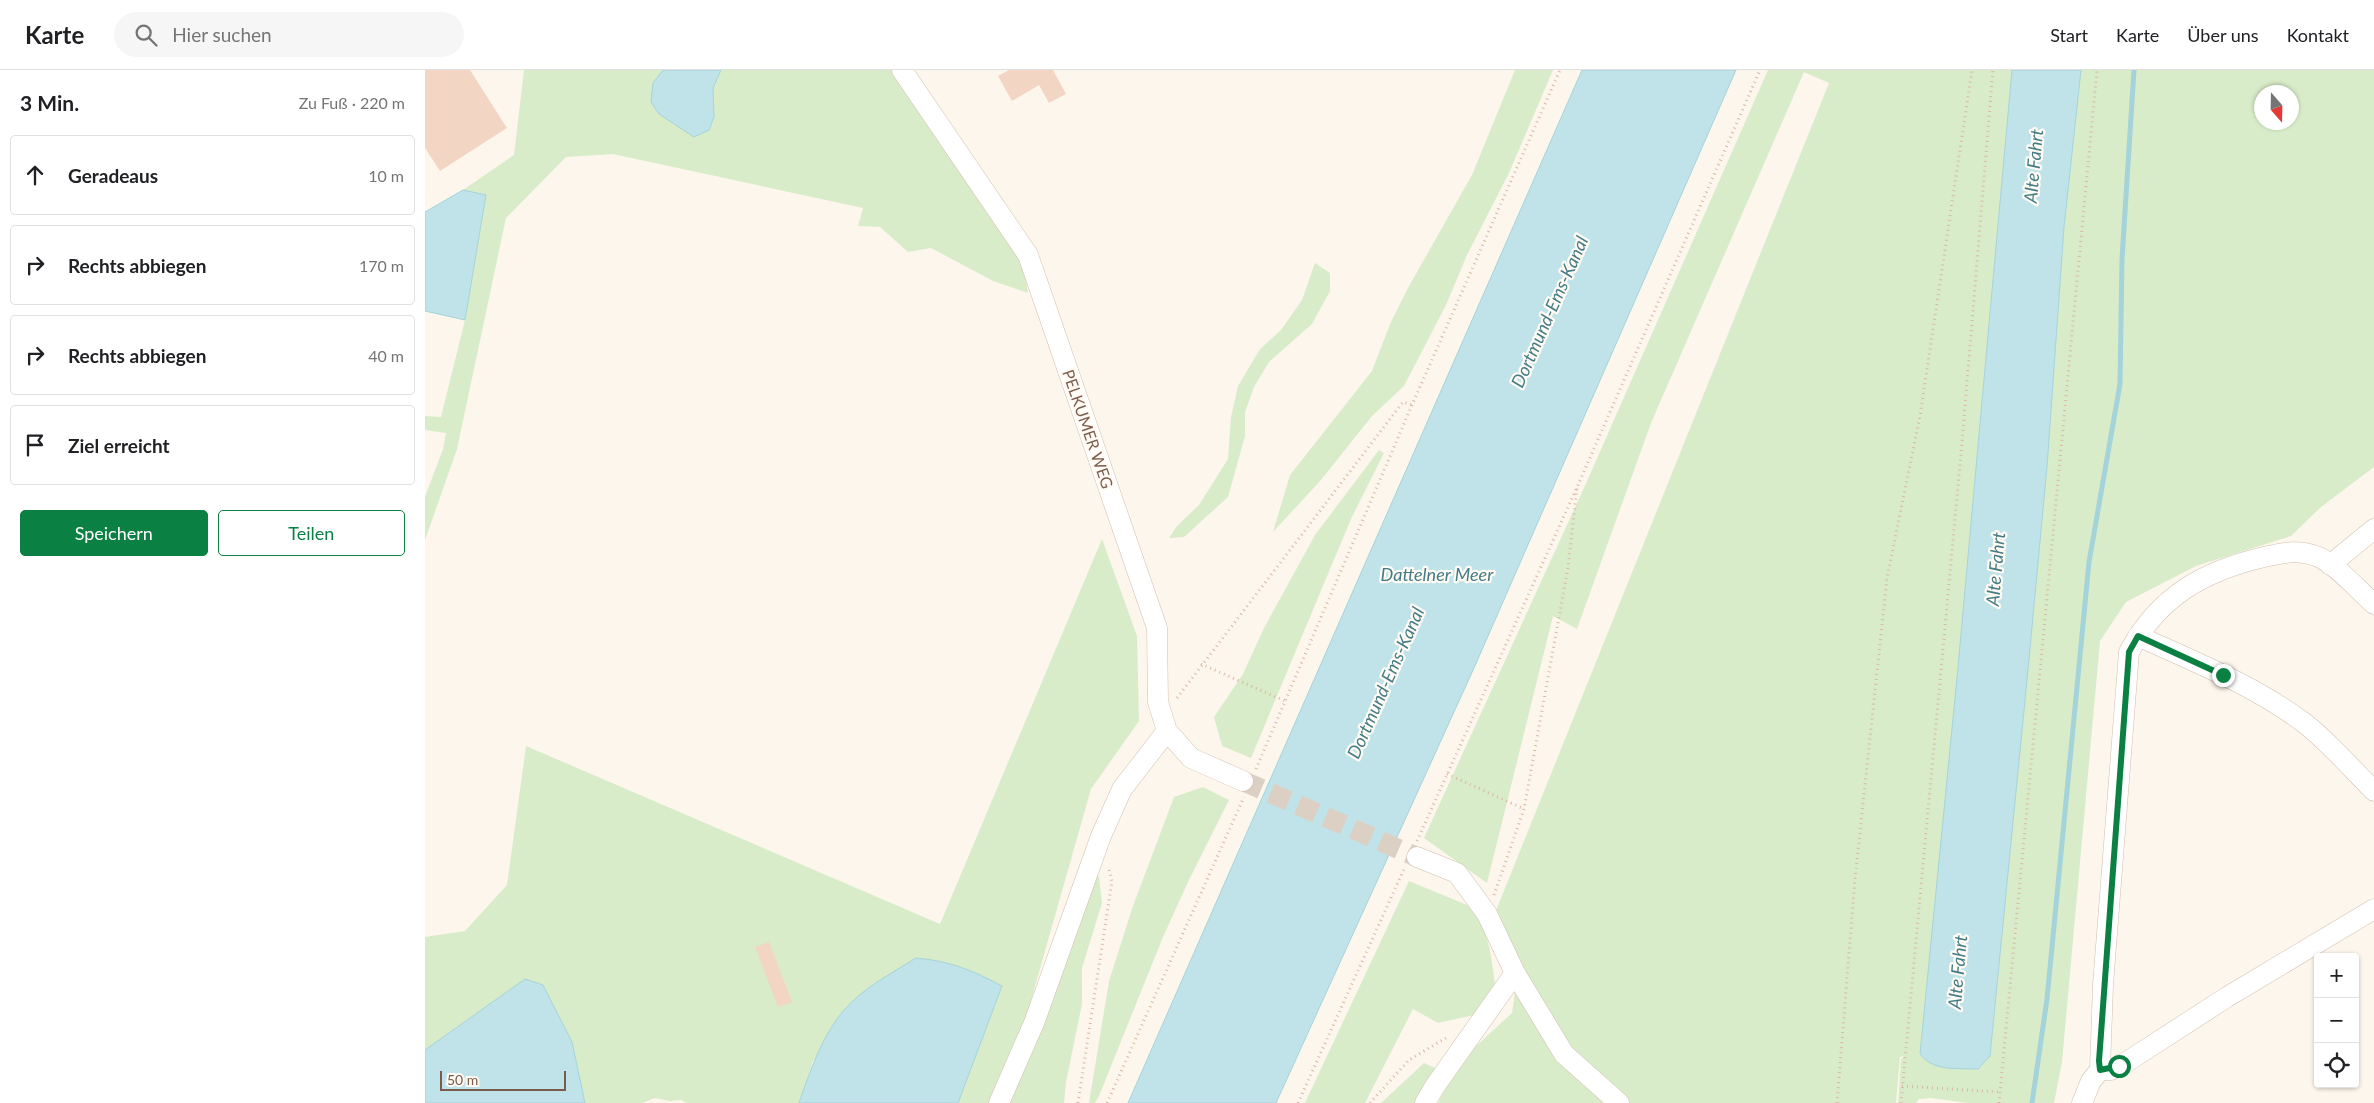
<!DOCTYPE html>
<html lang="de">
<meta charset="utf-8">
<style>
:root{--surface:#fff;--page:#f6f6f6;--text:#202124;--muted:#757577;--line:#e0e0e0;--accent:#0b8043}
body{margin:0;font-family:Lato,sans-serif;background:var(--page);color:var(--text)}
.controls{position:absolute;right:15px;bottom:15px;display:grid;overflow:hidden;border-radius:5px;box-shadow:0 1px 4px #0004}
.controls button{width:45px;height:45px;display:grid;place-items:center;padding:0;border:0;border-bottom:1px solid var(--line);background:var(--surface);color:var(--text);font:25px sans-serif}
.compass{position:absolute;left:1829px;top:15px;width:45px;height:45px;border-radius:50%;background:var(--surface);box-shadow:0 1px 4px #0004;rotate:160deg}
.scale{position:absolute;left:15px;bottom:12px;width:126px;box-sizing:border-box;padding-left:5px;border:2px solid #7a5c4d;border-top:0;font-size:14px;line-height:18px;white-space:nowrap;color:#7a5c4d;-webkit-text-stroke:4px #fffaf3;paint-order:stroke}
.stop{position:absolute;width:15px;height:15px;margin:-11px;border:4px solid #0b8043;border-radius:50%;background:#fff}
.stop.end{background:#0b8043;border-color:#fff;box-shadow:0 1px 5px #0008}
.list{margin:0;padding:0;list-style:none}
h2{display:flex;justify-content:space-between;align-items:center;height:65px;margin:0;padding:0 20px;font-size:21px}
h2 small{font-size:16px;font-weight:400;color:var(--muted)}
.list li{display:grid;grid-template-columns:32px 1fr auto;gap:15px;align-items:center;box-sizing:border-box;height:80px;margin:0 10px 10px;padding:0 10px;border:1px solid var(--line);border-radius:5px}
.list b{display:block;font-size:19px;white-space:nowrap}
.list em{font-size:16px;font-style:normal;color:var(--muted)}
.actions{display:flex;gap:10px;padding:15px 20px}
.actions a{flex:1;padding:11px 0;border:1px solid var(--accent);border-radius:5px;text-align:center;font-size:18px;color:var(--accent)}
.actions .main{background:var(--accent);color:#fff}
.icon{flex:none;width:28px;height:28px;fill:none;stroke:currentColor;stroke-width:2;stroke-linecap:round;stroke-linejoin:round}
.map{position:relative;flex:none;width:1949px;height:1033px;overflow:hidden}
header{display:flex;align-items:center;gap:30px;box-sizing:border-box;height:70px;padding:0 25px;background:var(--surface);border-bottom:1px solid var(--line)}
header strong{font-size:24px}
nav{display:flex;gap:28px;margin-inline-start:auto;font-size:18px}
.search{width:350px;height:45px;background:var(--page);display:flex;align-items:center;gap:12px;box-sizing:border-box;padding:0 18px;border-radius:28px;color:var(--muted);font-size:19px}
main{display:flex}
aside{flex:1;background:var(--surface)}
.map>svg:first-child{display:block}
.green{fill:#d8ecc9;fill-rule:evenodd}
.water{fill:#bfe3e8;stroke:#a5d3da}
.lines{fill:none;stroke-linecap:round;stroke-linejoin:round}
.stream{stroke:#a5d3da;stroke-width:5}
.building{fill:#f3d5c3}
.minor-tunnel{stroke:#dcd0c4;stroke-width:20;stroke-dasharray:20 10;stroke-linecap:butt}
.minor-casing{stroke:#d1beb0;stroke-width:21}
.path{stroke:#d9b8a5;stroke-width:3;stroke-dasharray:1 4;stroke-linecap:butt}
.minor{stroke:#fff;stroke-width:20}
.route{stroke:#0b8043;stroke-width:6}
.labels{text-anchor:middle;stroke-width:4.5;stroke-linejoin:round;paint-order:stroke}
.street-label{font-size:16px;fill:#7a5c4d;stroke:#fffaf3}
.water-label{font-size:18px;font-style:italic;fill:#437c86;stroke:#fffaf3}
</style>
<header>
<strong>Karte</strong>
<div class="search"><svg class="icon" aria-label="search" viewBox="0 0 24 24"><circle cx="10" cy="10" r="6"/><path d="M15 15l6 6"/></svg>Hier suchen</div>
<nav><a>Start</a><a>Karte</a><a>Über uns</a><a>Kontakt</a></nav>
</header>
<main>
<aside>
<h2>3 Min.<small>Zu Fuß · 220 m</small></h2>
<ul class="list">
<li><svg class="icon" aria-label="ahead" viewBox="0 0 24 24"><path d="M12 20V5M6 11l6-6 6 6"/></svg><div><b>Geradeaus</b></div><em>10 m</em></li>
<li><svg class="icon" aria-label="right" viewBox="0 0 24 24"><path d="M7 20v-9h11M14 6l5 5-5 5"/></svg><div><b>Rechts abbiegen</b></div><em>170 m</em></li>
<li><svg class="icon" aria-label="right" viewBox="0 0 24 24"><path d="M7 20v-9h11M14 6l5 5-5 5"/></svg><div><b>Rechts abbiegen</b></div><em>40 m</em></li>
<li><svg class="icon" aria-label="arrive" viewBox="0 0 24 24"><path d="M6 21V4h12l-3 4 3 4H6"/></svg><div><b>Ziel erreicht</b></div></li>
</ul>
<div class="actions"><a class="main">Speichern</a><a>Teilen</a></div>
</aside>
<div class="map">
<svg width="1949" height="1033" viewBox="0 0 1949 1033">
<rect width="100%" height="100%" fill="#fdf6ec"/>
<!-- green -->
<path class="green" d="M99,0H468L596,182L603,223L568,211L506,178L483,182L455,157L433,156L438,138L188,84L141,87L81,148L32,379L0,470V427L18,379L21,363L0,360V346L16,347L40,250L61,126L38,120L89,85Z
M1090,0H1128L1084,103L1042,185L1021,235L979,316L947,346L896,410L848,462L865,405L947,301L965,254L983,218L1047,105Z
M1343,0H1587L1532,608L1553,999L1565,986L1602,610L1622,397L1639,157L1656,0H1949V397L1896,437L1866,466L1771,496L1701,532L1675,571L1637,992L1629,1033H1543L1506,1028L1494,1029L1491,1033H1473L1476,989L1479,986L1475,987L1471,1033H1013L1037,989L1087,943L1094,894L1070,843L1404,13L1379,2L1226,353L1152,559L1128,546L1062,813L999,768L1163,409ZM1836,22H1866V52H1836Z
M890,193L905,203V221L887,254L844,292L829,317L820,342V366L803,427L759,467L744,468L752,456L774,435L803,389L806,347L813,316L835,279L856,260L877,230Z
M954,380L959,383L926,449L826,688L797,676L789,647L818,604L839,558L890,465Z
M677,469L712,566L714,651L666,719L599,955L564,1033H533L577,916L388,991L374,1033H262L256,1030L245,1031L230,1028L217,1033H160L147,972L0,980V867L40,861L82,815L101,676L515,854Z
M778,717L804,730L763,812L738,867L674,1026L670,1033H664L684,911L708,836L749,727Z
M668,805L674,807L677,833L657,898V934L641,1012L639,1033H580Z
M984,811L1042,835C1063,850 1067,891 1070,915L1049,945L1013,953L988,939L940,1033H880Z
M999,993L1012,999L993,1033H956Z"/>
<!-- water -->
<path class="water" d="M238,0H296L288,18L289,47L284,60L269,67L234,44L226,32L228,13Z
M1157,0H1311L1049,598L851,1033H703Z
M1587,0H1656L1639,157L1622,397L1602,610L1565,986L1553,999C1532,998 1509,1002 1495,984L1532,608Z
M38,120L61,125L40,250L0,241V142Z
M491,888C525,891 547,900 577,916L533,1033H374C384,1003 398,964 419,940C438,918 467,903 491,888Z
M100,909L118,915L147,972L160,1033H0V980Z"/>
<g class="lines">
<!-- stream -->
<path class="stream" d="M1607,1033L1622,929L1664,492L1695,314L1697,189L1709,0"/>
</g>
<!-- building -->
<path class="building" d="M0,0H45L82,58L15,101L0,78Z
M584,0H628L641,24L624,33L614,15L587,31L573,6Z
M344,872L367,932L353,937L330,877Z"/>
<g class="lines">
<!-- minor-tunnel -->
<path class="minor-tunnel" d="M818,711L992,787"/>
<!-- minor casing -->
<g class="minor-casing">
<path id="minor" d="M477,0L603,185L732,558L733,632L742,661L766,688L818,711
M1905,495L1949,459
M1713,566C1770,592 1828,615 1878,652C1903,671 1927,699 1949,721
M992,787L1032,803L1062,844L1090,903L1139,984L1194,1033
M1675,1000H1686L1700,993L1802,927L1949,839
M574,1033L609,953L676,766L697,719L742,661
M1000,1033L1010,1016L1090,903
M1657,1033L1666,1011L1675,1000L1678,915L1704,582C1734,526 1779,501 1839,487C1858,483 1872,479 1891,486C1909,492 1934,521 1949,534"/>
</g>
<!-- path -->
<path class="path" d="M776,594L860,631
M752,628L978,332L987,335
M831,699L987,335L1135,0
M1022,704L1099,739
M992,771L1153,415L1335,0
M1069,825L1099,739L1143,498L1152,418
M1477,1016L1575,1022
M653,1033L687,811L684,799
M682,1033L819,727
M873,1033L979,799
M945,1033L984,990L1021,968
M1412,1033L1430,809L1462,508L1495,346L1547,0
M1476,1033L1536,384L1568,0
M1574,1033L1672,0"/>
<!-- minor -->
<use href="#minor" class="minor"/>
</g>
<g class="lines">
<!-- route -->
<path class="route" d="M1694,996L1675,1000L1674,991L1704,582L1713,566L1798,605"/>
</g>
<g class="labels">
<!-- street labels -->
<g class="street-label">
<text transform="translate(663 359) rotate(71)" y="6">PELKUMER WEG</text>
</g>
<!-- water labels -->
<g class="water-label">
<text transform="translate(1609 96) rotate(-85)" y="6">Alte Fahrt</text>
<text transform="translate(1125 242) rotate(-66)" y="6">Dortmund-Ems-Kanal</text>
<text transform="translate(1571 499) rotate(-85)" y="6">Alte Fahrt</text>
<text x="1012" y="511">Dattelner Meer</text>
<text transform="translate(961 613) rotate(-66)" y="6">Dortmund-Ems-Kanal</text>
<text transform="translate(1533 902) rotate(-85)" y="6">Alte Fahrt</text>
</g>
</g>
</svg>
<div class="controls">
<button>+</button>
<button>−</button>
<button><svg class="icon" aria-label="locate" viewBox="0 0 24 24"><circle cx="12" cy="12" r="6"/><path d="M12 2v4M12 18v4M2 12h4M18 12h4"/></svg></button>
</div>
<svg class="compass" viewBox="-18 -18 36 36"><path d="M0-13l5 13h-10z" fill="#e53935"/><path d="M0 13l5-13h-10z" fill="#757577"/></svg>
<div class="scale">50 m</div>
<div class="stop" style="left:1694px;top:996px"></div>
<div class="stop end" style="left:1798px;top:605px"></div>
</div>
</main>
